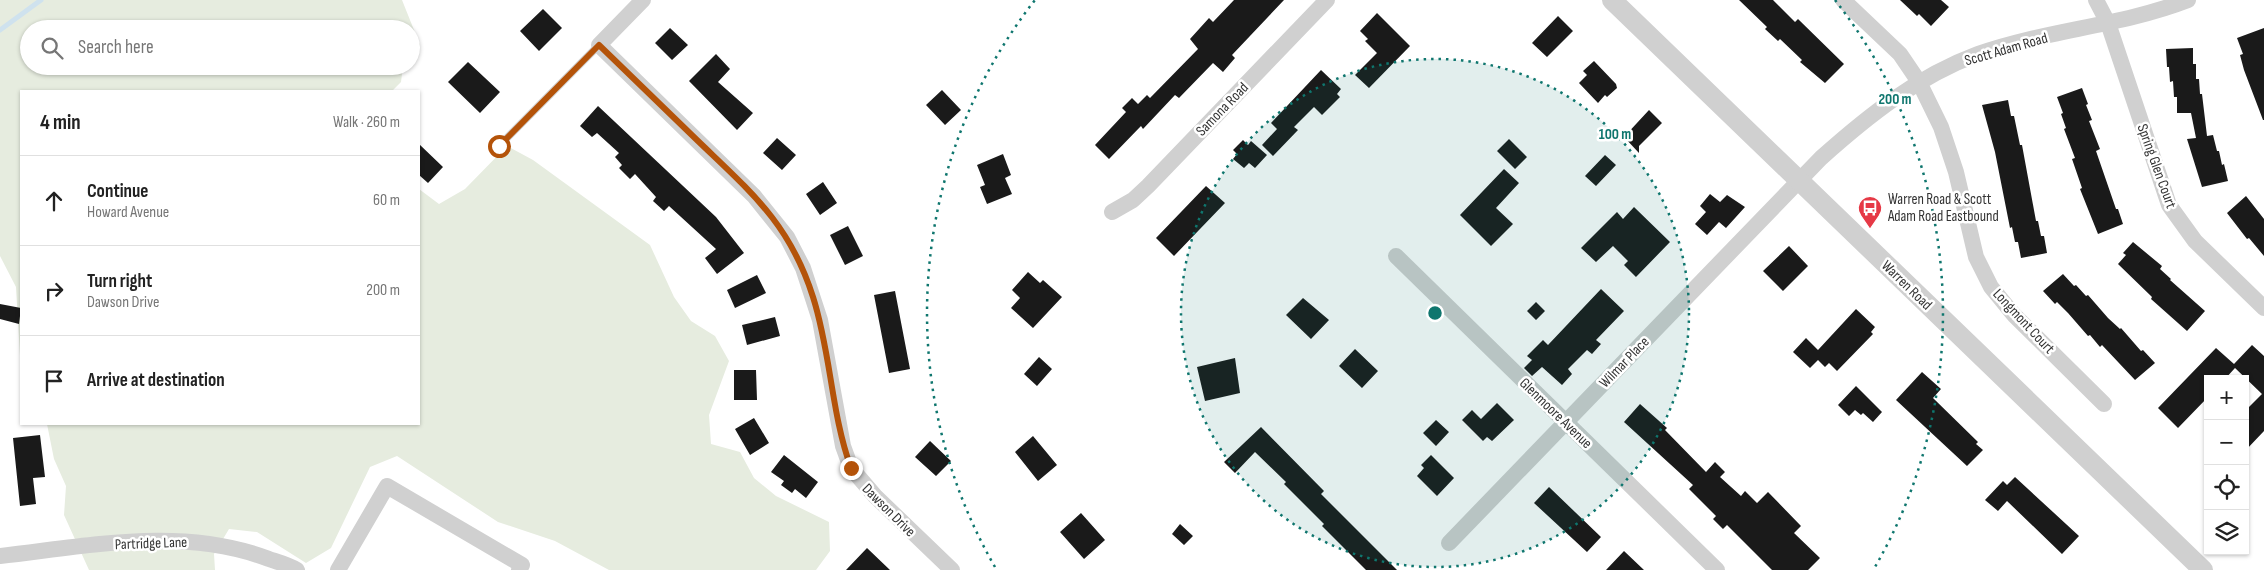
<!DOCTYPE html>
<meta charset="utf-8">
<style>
:root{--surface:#fff;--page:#f6f6f6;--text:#222;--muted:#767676;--line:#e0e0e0}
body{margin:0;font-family:"Sofia Sans Condensed",sans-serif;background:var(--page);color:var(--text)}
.controls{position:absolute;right:15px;bottom:15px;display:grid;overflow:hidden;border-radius:0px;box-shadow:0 1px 4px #0004}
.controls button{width:45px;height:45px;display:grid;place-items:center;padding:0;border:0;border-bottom:1px solid var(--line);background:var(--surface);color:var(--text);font:25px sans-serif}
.stop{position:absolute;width:15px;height:15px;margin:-11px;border:4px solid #b45309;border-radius:50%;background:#fff}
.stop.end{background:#b45309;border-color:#fff;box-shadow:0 1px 5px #0008}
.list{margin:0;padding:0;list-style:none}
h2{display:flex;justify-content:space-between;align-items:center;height:65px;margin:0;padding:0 20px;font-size:21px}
h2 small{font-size:16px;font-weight:400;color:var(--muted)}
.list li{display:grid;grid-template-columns:32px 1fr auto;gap:15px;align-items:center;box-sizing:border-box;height:90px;padding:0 20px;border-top:1px solid var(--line)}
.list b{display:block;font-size:19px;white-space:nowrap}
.list p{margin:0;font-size:16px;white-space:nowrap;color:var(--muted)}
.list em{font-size:16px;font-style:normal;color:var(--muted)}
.icon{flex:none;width:28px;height:28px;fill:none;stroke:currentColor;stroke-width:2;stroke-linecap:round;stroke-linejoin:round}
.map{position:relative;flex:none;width:2264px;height:570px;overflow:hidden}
.search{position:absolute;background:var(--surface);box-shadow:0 1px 4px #0004;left:20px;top:20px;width:400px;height:55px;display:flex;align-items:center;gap:12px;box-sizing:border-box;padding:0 18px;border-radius:28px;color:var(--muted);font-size:19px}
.panel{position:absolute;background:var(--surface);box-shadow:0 1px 4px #0004;left:20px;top:90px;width:400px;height:335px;border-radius:0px}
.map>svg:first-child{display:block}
.green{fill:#e6ecdf}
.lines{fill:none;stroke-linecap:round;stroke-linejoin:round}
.stream{stroke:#cfe2ee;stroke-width:5}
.building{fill:#1a1a1a}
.service{stroke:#d0d0d0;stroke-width:8}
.minor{stroke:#d0d0d0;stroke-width:16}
.tertiary{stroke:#d0d0d0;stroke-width:20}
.route{stroke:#b45309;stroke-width:6}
.ring{fill:none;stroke:#0f766e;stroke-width:2.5;stroke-dasharray:2.5 5}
.labels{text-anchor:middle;stroke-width:5;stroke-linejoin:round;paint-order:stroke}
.street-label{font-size:15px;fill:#333;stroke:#fff}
.poi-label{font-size:15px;fill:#333;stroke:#fff;text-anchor:start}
.centre{fill:#0f766e;stroke:#fff;stroke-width:2.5}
.ring-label{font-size:15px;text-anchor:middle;font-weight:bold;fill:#0f766e;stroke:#fff;stroke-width:5;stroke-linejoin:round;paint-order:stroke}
</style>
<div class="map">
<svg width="2264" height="570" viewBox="0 0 2264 570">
<rect width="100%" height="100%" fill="#fff"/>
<!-- green -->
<path class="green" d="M0,0H402L420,45L411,54V29H29V66H403L401,82L392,91H21V373L16,287L0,256Z
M507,146L533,160L650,245L674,297L691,321L715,336L729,361L709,415L711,444L740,452L754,478L776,496L829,522L830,551L816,570H609L555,541L498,522L397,456L370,467L331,548L306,563L257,532L229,529L214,554L215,570H89L64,515L66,486L54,459L47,424H419V189L439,204L465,189Z"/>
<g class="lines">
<!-- stream -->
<path class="stream" d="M0,30L41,0"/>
</g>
<!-- building -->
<path class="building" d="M1234,0H1284L1232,55L1235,58L1223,72L1213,63L1179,98L1175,95L1143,129L1141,126L1109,159L1095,145L1126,112L1122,108L1132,98L1138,104L1147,95L1150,98L1198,49L1190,39L1209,18L1213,22Z
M1739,0H1773L1795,22L1798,19L1844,64L1825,83L1800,62L1802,60L1780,39L1778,41L1765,29L1767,27Z
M1900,0H1941L1949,7L1931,26L1919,14L1917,16Z
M543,9L562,28L539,51L520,31Z
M1377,13L1410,46L1369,88L1355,75L1377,53L1365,41L1368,39L1360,31Z
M1558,16L1573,31L1547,57L1532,43Z
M670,28L688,45L672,60L655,43Z
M2264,28V120H2263L2244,70L2240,55L2243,54L2237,38Z
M2193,48V64H2196V79H2199L2200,94H2202L2207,136L2213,135L2217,151H2219L2222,165L2224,164L2228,181L2202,187L2187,139L2196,138L2191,113H2177V97H2174L2173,81L2170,82L2169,67H2167L2166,49Z
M716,54L730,69L718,82L753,113L737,130L689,81Z
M1594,61L1616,84L1617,88L1607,97L1605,95L1598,103L1579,83L1587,75L1583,71Z
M468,62L500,92L480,113L448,82Z
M1321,70L1341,89L1337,94L1340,97L1322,115L1314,107L1294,127L1298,130L1273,156L1262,145L1277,129L1271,123Z
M2082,88L2088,104L2086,105L2092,120L2089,121L2100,149L2096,151L2116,209H2118L2123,224L2098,234L2080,189L2082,188L2072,159L2075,158L2064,129L2066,128L2061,114L2063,113L2057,97Z
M942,90L961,110L945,125L926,105Z
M2008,100L2011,116H2014L2020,145H2022L2036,221H2038L2041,236H2044L2047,253L2021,258L2018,242H2015L2012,227L2010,228L1995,152L1982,105Z
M598,106L716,217L744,253L717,274L705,258L716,249L669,206L664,211L653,201L656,197L635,174L630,179L619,168L622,165L615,157L619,153L597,133L592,137L580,126Z
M1649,110L1662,123L1639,146V153L1624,137Z
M777,138L796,155L782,170L763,153Z
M1509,139L1527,157L1515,169L1497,151Z
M1243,140L1248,145L1251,141L1267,155L1255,168L1249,163L1244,168L1233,159L1237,154L1233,150Z
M419,144L443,167L428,183L419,175Z
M1003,154L1011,175L1005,178L1012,194L987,204L980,187L985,185L977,165Z
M1605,155L1616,165L1596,186L1585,176Z
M1504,169L1519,183L1496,208L1513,224L1491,246L1460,215Z
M823,182L837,203L820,215L806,194Z
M1206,186L1225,203L1174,256L1156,238Z
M1710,194L1720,202L1727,195L1745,207L1726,228L1719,222L1707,235L1695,224L1706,212L1700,206Z
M2246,196L2264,219V256L2249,238L2247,239L2227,213Z
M1634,207L1670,242L1636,277L1624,265L1628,261L1613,246L1596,262L1581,248L1617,212L1623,219Z
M848,226L863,256L845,265L830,235Z
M2133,242L2162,266L2160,269L2171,279L2170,280L2205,311L2187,331L2151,299L2152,297L2118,264L2126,255L2123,253Z
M1789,246L1808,266L1783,291L1763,271Z
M1028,272L1040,283L1043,280L1062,297L1033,328L1011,308L1020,298L1012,290Z
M2063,274L2074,286L2076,285L2086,296L2088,295L2108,318L2120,329L2121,328L2141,351L2143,350L2155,363L2135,380L2102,345L2100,347L2090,335L2088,336L2068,313L2057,302L2055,304L2043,291Z
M757,275L766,293L735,308L727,290Z
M1601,289L1624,311L1596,340L1601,344L1592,354L1587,350L1568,369L1572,374L1562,385L1542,367L1532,376L1524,368L1532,360L1527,356L1543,340L1548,345Z
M895,291L910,369L889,373L874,295Z
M1303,298L1329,320L1311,339L1286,315Z
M1536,302L1545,311L1536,320L1527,311Z
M0,304L21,308L19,324L0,319Z
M1856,309L1875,327L1871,332L1873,334L1837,371L1829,363L1825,367L1818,360L1810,368L1793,352L1806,338L1818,350Z
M775,317L780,336L747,345L742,325Z
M2252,345L2264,356V431L2245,451V411L2262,394L2235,368L2225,379H2208V397L2178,428L2158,408L2216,348L2234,364Z
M1355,349L1378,371L1362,388L1339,366Z
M1039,357L1052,369L1037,386L1024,374Z
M1235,358L1240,393L1205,401L1197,367Z
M734,370H756L757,400H734Z
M1922,372L1941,389L1933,398L1978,442L1976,444L1983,450L1967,466L1896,400Z
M1856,386L1882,412L1873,422L1863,413L1861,415L1855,410L1849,416L1838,405Z
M1497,403L1514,420L1492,441L1487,437L1483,441L1462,420L1472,410L1481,419Z
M1640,404L1667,428L1665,430L1706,472L1715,462L1725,472L1720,477L1741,496L1745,491L1757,503L1768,492L1801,526L1794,533L1820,558L1808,570H1772L1727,525L1723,529L1713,519L1716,516L1689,489L1693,485L1624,422Z
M754,418L769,443L750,455L735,429Z
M1436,420L1449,432L1436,446L1423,433Z
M1261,427L1324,491L1321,494L1397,570H1366L1322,526L1324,524L1284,484L1286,482L1255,452L1235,473L1224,462Z
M40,435L45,477L33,478L36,504L20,506L13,438Z
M1033,436L1057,465L1038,481L1015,452Z
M930,441L951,461L936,476L915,457Z
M784,455L818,482L806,498L795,489L792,493L781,485L784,481L771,472Z
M1431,455L1454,478L1437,496L1417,476L1424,468L1421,465Z
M2015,477L2079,536L2062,554L2007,501L1998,511L1985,500L2003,481L2007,485Z
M1549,487L1601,537L1587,552L1534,503Z
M1081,513L1105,540L1084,559L1060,532Z
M1180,524L1193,536L1184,545L1172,534Z
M867,548L890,570H846Z
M1624,551L1644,570H1606Z"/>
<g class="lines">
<!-- service -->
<path class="service" d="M499,146L599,45"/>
<!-- minor -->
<path class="minor" d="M643,0L599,45L754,196L787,237L803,268L820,320L843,446L851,468L875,496L952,570
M1843,0L1900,54L1919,82L1941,127L1956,172L1976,257L1991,287L2014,315L2104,404
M2096,0L2108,23L2169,205L2195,241L2264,308
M1112,212L1133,200L1148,186L1327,0
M1396,256L1717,570
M1449,543L1821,158C1868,116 1918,76 1978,54C2046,30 2121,26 2188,0
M0,556C90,546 182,526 269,559C278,562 289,565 297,570
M338,570L387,486L522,565L519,570"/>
<!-- tertiary -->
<path class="tertiary" d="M1612,0L2203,570"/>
</g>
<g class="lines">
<!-- route -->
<path class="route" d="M499,146L599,45C632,77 665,109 698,141C751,192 790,224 813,297C831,353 831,413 851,468"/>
</g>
<!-- distance rings -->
<circle cx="1435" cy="313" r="254" fill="#0f766e" fill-opacity=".12"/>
<g class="ring">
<circle cx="1435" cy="313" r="254"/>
<path d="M995 567A508 508 0 0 1 1035 0M1835 0A508 508 0 0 1 1875 567"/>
</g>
<!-- icons -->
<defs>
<g id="bus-pin" transform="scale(1.25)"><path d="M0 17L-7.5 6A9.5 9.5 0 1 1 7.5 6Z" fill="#e63946" stroke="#fff"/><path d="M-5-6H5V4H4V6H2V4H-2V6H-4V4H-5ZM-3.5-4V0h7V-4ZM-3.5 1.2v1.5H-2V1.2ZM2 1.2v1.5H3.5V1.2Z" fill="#fff"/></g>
</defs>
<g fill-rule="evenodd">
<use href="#bus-pin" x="1870" y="208"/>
</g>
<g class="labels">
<!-- street labels -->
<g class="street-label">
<text transform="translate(2006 49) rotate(-16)" y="5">Scott Adam Road</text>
<text transform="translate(1222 109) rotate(-46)" y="5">Samona Road</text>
<text transform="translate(2157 166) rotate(70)" y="5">Spring Glen Court</text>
<text transform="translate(1907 285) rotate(44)" y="5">Warren Road</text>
<text transform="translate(2024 321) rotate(47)" y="5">Longmont Court</text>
<text transform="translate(1624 362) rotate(-46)" y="5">Wilmar Place</text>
<text transform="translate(1556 413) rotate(44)" y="5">Glenmoore Avenue</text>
<text transform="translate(889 510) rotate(45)" y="5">Dawson Drive</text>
<text transform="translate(151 543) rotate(-2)" y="5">Partridge Lane</text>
</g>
<!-- poi labels -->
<g class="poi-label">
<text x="1888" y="204">Warren Road &amp; Scott<tspan x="1888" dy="17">Adam Road Eastbound</tspan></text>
</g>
</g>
<circle cx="1435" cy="313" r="8" class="centre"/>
<g class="ring-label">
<text x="1895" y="104">200 m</text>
<text x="1615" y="139">100 m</text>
</g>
</svg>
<div class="controls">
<button>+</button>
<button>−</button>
<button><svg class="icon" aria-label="locate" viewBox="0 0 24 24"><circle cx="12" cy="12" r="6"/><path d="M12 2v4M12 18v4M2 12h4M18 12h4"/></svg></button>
<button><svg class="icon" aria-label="layers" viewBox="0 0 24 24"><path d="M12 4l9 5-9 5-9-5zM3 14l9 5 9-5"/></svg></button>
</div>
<div class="stop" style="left:499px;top:146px"></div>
<div class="stop end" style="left:851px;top:468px"></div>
<div class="search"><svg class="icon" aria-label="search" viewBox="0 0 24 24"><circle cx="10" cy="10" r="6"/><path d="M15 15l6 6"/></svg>Search here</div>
<section class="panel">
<h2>4 min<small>Walk · 260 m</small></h2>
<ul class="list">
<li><svg class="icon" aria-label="ahead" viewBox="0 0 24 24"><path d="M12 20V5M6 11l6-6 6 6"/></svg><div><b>Continue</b><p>Howard Avenue</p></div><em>60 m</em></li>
<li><svg class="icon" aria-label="right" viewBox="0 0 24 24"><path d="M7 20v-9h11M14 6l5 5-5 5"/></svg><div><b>Turn right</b><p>Dawson Drive</p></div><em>200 m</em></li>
<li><svg class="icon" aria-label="arrive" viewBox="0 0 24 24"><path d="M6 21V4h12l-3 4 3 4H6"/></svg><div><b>Arrive at destination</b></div></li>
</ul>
</section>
</div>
